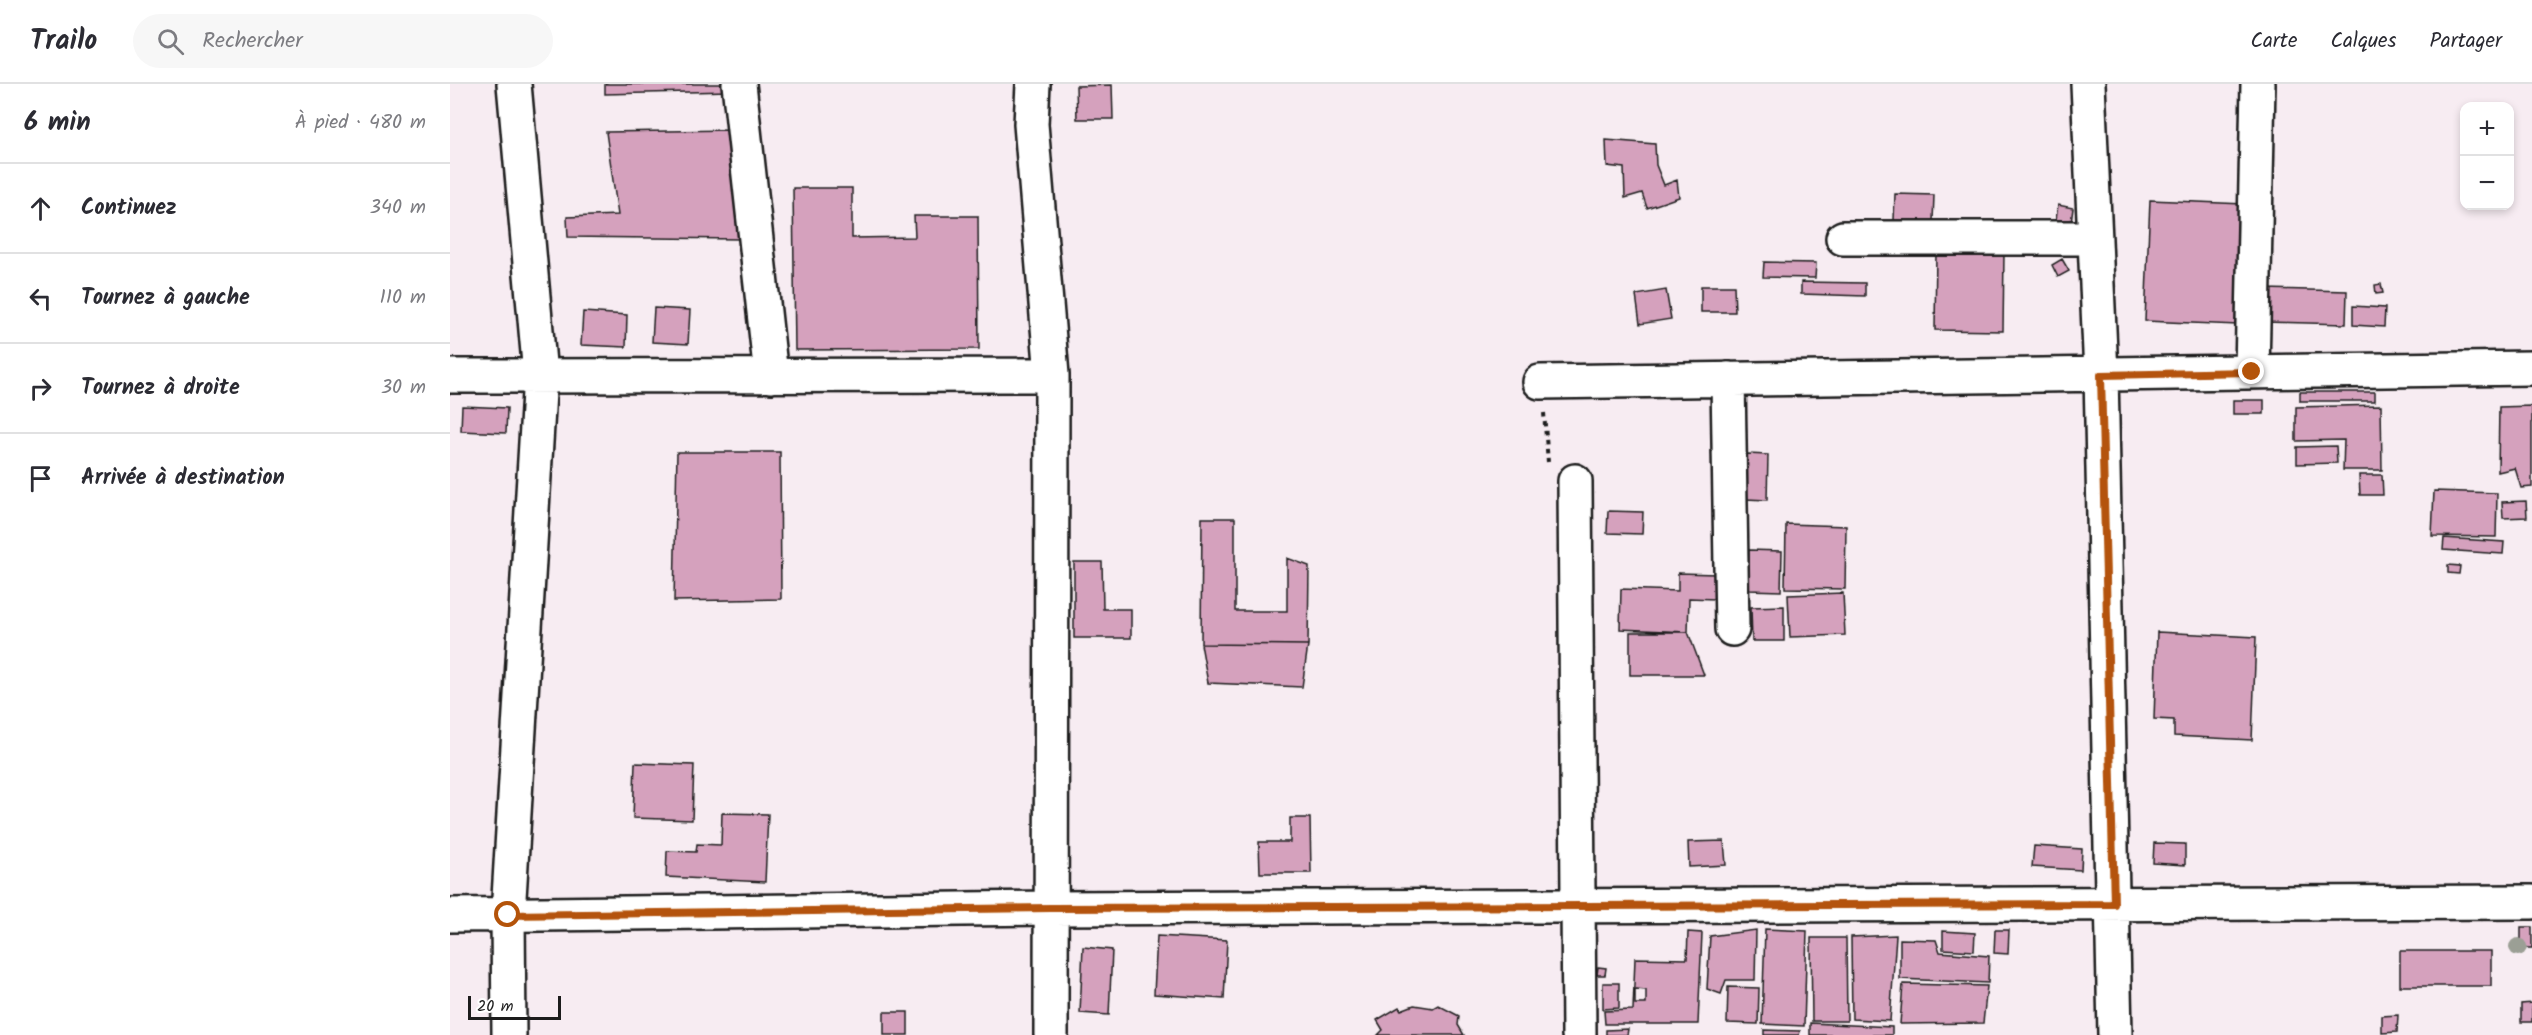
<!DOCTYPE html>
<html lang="fr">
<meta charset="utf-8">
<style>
:root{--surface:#fff;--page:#f7f7f7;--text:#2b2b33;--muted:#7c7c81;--line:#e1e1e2}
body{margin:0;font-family:Kalam,sans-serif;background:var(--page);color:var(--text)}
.controls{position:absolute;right:18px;top:18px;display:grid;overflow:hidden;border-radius:12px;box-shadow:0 3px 9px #0003}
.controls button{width:54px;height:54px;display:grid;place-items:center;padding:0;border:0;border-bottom:2px solid var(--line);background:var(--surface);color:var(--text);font:30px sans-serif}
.scale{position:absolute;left:18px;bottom:15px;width:93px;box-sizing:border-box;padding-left:6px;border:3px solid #1c1c1c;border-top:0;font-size:16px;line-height:21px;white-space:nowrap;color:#1c1c1c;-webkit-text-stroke:4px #fff;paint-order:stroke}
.stop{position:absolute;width:18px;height:18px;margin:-14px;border:4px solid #b45309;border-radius:50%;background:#fff}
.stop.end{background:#b45309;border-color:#fff;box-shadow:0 2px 6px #0008}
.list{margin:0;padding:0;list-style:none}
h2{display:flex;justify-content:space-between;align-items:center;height:78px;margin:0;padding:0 24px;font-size:26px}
h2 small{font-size:20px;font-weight:400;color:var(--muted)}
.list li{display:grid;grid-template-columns:39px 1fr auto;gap:18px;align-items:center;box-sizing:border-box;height:90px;padding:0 24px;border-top:2px solid var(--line)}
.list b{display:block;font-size:22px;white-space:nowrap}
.list em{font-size:20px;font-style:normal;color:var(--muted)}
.icon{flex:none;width:33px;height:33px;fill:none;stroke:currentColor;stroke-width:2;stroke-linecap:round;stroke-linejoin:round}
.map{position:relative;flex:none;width:2082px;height:951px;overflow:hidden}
header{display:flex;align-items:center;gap:36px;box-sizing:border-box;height:84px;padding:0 30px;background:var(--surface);border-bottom:2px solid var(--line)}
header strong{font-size:28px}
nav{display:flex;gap:33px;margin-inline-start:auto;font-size:21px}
.search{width:420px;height:54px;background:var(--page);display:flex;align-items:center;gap:15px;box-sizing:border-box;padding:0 21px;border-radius:33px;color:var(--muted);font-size:22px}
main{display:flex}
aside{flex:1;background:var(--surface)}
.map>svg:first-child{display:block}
.building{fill:#d5a1bd;stroke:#1c1c1c;stroke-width:1.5;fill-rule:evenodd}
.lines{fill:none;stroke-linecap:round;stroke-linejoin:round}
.minor-casing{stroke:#1c1c1c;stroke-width:38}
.path{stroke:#1c1c1c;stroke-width:4;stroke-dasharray:4.5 4.5;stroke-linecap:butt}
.minor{stroke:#fff;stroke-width:33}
.tree{fill:#9b9f95}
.route{stroke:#b45309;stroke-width:8}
</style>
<header>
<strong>Trailo</strong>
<div class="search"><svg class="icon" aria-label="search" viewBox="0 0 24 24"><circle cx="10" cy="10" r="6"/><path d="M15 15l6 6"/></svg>Rechercher</div>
<nav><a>Carte</a><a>Calques</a><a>Partager</a></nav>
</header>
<main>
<aside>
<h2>6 min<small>À pied · 480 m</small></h2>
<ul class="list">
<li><svg class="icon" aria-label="ahead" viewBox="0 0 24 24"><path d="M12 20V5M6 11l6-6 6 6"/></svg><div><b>Continuez</b></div><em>340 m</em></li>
<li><svg class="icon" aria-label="left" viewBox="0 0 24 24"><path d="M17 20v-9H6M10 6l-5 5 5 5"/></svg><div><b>Tournez à gauche</b></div><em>110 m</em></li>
<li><svg class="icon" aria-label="right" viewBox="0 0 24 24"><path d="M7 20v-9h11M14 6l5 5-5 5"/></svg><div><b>Tournez à droite</b></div><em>30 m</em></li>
<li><svg class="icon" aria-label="arrive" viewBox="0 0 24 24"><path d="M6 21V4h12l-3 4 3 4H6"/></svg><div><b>Arrivée à destination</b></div></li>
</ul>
</aside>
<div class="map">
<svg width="2082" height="951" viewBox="0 0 2082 951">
<rect width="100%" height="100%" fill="#f7ecf2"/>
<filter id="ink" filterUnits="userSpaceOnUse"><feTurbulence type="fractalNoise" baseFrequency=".0167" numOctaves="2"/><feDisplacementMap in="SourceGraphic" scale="12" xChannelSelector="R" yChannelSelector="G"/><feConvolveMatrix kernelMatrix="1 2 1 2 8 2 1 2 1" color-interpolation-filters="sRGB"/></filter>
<g filter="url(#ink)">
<!-- building -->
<path class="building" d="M155,0H278L279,7L155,10Z
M662,1L663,35H627L626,2Z
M282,46L290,155L118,153L117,133L168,131L156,48Z
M1156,56L1205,60L1206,81L1214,101L1227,96L1229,113L1197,124L1192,109L1175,114L1174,84L1157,82Z
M343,104H402V154L465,153L464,132H528L529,265L345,266Z
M1445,110L1484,111L1483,137L1444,136Z
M1700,116L1794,120L1788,241L1695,237Z
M1608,121L1623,124L1621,139L1606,136Z
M1486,167L1554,168L1553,247L1485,246Z
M1612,175L1619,187L1608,193L1602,181Z
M1314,178L1366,179L1365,194L1313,193Z
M1351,198L1415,199V212L1351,210Z
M1931,200L1933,209L1926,210L1925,201Z
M1251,202H1284L1285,228H1251Z
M1815,205L1897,207L1896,240L1814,238Z
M1216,206L1221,235L1190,240L1186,211Z
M1903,222L1935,224L1934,243L1903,241Z
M204,224L240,226L238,260L202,258Z
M133,228L177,231L176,263L131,261Z
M1850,308H1925V317H1850Z
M1783,316H1814V330H1783Z
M1931,321L1932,386H1893L1894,356L1846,357V323Z
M12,322L57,324L56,349L11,347Z
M2082,322V403L2071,404L2065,384L2048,388L2049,323Z
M1886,362L1887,379L1847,380V363Z
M227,368H330L331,515L224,517Z
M1297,370L1318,371L1317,416L1296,415Z
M1909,391H1932L1933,411H1910Z
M1984,407L2047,409L2046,453L1982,452Z
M2076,417L2077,433L2053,434L2052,418Z
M1158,427L1193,428L1192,450L1157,449Z
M752,434H785V527H837V474L859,482L858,561L751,560Z
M1336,440L1396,442L1395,505L1335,504Z
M1994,454L2054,458L2053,470L1993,466Z
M1299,466L1332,467L1331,507L1298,506Z
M624,478H652L653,525H681V554H624Z
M1998,481L2010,482L2009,490L1998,489Z
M1228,489L1266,490L1265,515L1239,514L1238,548L1170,545L1171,505L1228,507Z
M1393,509L1395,551L1340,553L1338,511Z
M1334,522V557H1302L1301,523Z
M1180,548H1238L1254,591H1180Z
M1707,548L1806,553L1802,656L1724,652V636L1704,635Z
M751,560L858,561L852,603L758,599Z
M185,679L244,681L242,736L183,734Z
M272,729L318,730L315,798L216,793L217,767L246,768L247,760L271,761Z
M840,734H860L861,789H810L809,758H840Z
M1274,757L1276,781L1239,783L1238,758Z
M1704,759L1735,760V781L1703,779Z
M1584,762L1632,765L1631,786L1582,783Z
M2071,843H2082V864H2071Z
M1315,845L1357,847L1354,942L1312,940Z
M1306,846L1305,896H1276L1271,910L1257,905L1260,852Z
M1545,846H1559L1558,870L1544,869Z
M1493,847L1525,849L1524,867L1493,865Z
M1238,848L1252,849L1248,940H1155L1154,927L1183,926L1185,874L1237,875ZM1185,905L1196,906V920H1185Z
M1446,851L1440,937L1402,935L1401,853Z
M707,852L777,856L774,915L704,910Z
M1361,854H1396L1397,937H1362Z
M1450,855L1486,856L1490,868L1539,872L1538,899L1450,895Z
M633,863L662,866L659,931L630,929Z
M1950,867H2041V902H1950Z
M1148,883L1156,884L1155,891H1147Z
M1153,899H1169V924L1153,925Z
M1453,900L1537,902L1533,939L1450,940Z
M1278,903L1309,904L1308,940L1277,939Z
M2082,919V938H2071V920Z
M964,921L983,924L988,921L1009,932L1008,941L1014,951H928L933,946L927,936L949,923L951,926Z
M434,928H458V951H434Z
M1948,931L1947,948L1932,949V932Z
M1360,939L1442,943V951H1360Z
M1178,945L1177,951H1156V946Z
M1314,946L1350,947L1349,951H1314Z"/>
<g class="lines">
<!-- minor casing -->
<g class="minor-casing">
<path id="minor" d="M289,0L321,292
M583,0L581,40L602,291L601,951
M1638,0L1651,290L1665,951
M1393,154H1645
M1802,288L1808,0
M0,292L602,291
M1278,295L1282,545
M1090,298L2082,284
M1125,397L1129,951
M0,831L601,824L2082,818
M59,951L58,831L90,291L64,0"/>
</g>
<!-- path -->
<path class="path" d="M1094,329L1098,378"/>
<!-- minor -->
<use href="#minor" class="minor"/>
</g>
<!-- trees -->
<circle class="tree" cx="2068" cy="863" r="9"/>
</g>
<g class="lines" filter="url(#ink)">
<!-- route -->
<path class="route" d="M58,831L601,824L1664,820L1651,291L1802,288"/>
</g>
</svg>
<div class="controls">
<button>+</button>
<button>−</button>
</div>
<div class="scale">20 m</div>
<div class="stop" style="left:58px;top:831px"></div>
<div class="stop end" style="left:1802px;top:288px"></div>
</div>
</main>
